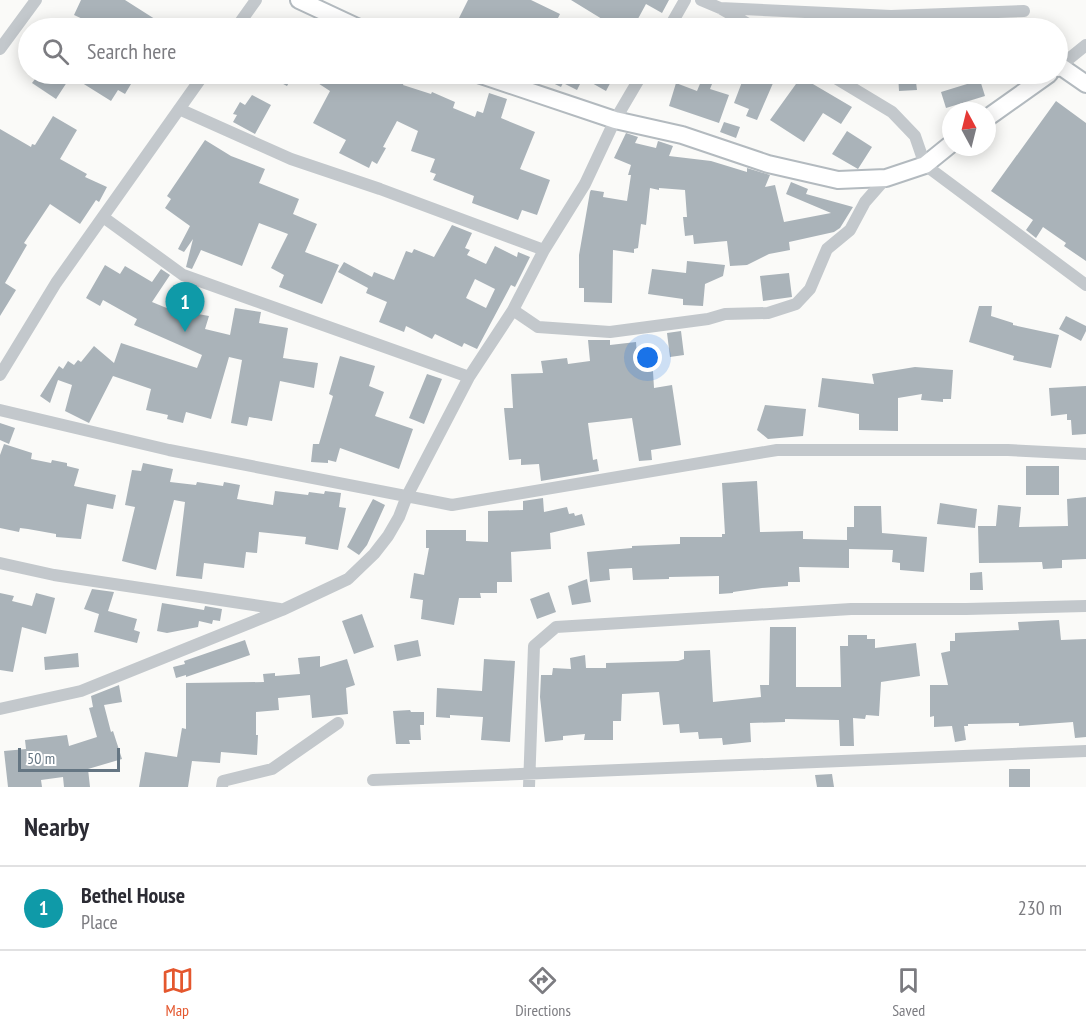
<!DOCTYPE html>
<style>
:root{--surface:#fff;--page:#f7f7f7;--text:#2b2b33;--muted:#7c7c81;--line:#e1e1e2;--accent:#e4572e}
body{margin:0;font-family:"PT Sans Narrow",sans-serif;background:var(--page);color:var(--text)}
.compass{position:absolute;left:942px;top:102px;width:54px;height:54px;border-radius:50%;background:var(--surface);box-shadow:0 3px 15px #0003;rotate:353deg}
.scale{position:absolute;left:18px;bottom:15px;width:102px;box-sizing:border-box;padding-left:6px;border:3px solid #657683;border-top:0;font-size:16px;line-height:21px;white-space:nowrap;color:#657683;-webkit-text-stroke:4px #fff;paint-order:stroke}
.you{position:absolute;left:648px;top:358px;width:21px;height:21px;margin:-15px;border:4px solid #fff;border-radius:50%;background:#1a73e8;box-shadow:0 0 0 9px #1a73e833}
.badge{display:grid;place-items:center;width:39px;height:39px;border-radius:50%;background:var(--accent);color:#fff;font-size:20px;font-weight:700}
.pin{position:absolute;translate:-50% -50px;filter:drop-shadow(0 2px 3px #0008)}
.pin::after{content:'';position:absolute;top:32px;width:21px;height:18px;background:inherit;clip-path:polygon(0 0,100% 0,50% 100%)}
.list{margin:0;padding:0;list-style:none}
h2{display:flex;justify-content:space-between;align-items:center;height:78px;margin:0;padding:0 24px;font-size:26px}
h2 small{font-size:20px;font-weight:400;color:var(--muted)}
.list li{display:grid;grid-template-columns:39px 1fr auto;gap:18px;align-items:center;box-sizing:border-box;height:84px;padding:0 24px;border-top:2px solid var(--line)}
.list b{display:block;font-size:22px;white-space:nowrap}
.list p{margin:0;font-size:20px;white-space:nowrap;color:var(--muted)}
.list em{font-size:20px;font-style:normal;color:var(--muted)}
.icon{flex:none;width:33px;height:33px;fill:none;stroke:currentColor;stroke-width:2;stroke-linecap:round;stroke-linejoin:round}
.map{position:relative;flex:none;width:1086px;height:787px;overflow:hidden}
.search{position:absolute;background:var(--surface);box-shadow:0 3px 15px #0003;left:18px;right:18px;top:18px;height:66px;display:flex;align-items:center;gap:15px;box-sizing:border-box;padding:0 21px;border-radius:33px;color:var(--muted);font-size:22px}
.sheet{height:162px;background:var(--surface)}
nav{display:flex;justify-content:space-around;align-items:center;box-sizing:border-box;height:84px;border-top:2px solid var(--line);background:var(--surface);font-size:16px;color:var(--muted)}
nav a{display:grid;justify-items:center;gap:3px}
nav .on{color:var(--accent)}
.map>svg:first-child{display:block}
.building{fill:#aab3b9;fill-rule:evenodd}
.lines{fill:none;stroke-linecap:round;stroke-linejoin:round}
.secondary-casing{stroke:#b3babf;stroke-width:20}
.street{stroke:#c3c8cc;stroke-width:12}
.secondary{stroke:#fff;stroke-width:16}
</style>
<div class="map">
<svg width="1086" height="787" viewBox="0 0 1086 787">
<rect width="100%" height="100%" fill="#fafaf8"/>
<!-- building -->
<path class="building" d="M81,0H125L169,28H102L74,15Z
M468,0H531L560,14L553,28H454Z
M571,0H669L662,13L646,4L633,28H608L599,24L602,19Z
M39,74H137L125,94L118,90L111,101L71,76L56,99L32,83Z
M264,74H294L287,86Z
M304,74H382L404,82L403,85L431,94L432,92L455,102L453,108L475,117L477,111L483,113L489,93L507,99L501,118L535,132L520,169L550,180L537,215L522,210L518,220L472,203L474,196L433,180L436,174L430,172L435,159L411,151L418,131L397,121L383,147L386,148L377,164L372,161L369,168L339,153L346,140L313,123L330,91Z
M534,74H615L606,91L583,78L577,90L563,83L561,87Z
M704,74H716L710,89L729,95L719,123L669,106L676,83L697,91Z
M745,74H777L757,120L746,116L749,109L734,103Z
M898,74H915L917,90L899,91Z
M801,77L852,107L841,124L823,113L804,142L770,120Z
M980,80L985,96L946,108L941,92Z
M252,95L271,105L255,134L233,122L237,115L233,114L240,102L245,105Z
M1056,101L1086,123V261L1064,246L1066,243L1043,227L1036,238L1026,230L1033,220L991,191Z
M53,116L77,130L60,159L87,174L85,177L107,187L99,202L96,200L80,224L50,204L24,243L27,245L5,283L16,290L0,316V129L31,147L32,144L35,145Z
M724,122L740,127L736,138L720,132Z
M847,131L872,147L858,169L832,154Z
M626,133L638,137L635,143L656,148L658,141L673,146L669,156L711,161L747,172V168L770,175L765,187L775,185L784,222L831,213L786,194L791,182L808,189L806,194L853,207L840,228L834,232L789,242L790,250L769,254L747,265L730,266L727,241L694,244L693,235L685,236L683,217H687L685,190L659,188V190L650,188L646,225L641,224L638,248L634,249V253L613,250L612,303L584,302V288H579V255L590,192L591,190L604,192L603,197L627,201L631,175H628L631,165L614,158Z
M205,140L231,156L265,169L259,183L299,199L293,214L317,224L305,252L339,265L322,304L279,287L284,275L271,268L288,234L259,223L242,266L201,250L192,269L186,267L193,239L184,252L178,249L190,226L165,208L171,199L167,196Z
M452,225L472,233L465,248L470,250L467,255L486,264L495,246L517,257L518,252L530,257L515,287L511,285L477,349L464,343L462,347L435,334L432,339L406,326L404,332L379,322L387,302L366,293L368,288L338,272L344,262L372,277L374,272L394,280L406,251L412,253L414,249L434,257ZM475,279L495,289L486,308L466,298Z
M687,261L725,265L723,276L705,284L703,306L683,305V299L648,294L652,269L686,273Z
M105,265L120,274L125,266L152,282L161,269L170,275L152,302L174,311L178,299L200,305L198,314L209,316L205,329L230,335L235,308L261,312L259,323L288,328L283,358L318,363L314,388L280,381L272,421L249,417L247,426L231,423L242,360L229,357L211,419L186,412L183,423L167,419L168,415L146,410L151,389L113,376L89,423L65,411L72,385L58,380L50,403L40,396L59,366L63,369L68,361L74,365L78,360L81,362L94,346L114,363L121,343L197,368L202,355L134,325L137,319L103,300L100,306L86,298Z
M789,273L792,297L763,301L760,276Z
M979,306H992L991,316L1013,323V325L1059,335L1051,368L1013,360L1014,356L969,342Z
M1066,316L1086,326V331L1081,341L1059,329Z
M681,331L684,355L670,357L667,333Z
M588,340H610V345L636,342L637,356L652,355L654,388L672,385L681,445L651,450L652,460L639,461L632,418L588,423L593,460L597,459L599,471L541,481L539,464L521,465V459L509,460L504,408H513L511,374L543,373L541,361L567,358L568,364L590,361Z
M340,356L375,366L369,386L384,392L375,416L413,429L399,469L340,448L336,462L328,460V463L311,462L313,444H319L333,396L329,394Z
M915,367L953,370L951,399H943V402L921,400L922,394L898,398V431L859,430V414L818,407L822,378L874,384L872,374Z
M427,374L442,379L424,424L409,418Z
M1086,386V434L1072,435L1071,420H1067V414L1051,416L1049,388Z
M765,405L806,409L803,436L768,439L757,430Z
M0,423L15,428L9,444L0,440Z
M4,444L32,453L31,459L51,463L52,460L67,463V466L79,469L74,486L116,495L113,509L87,504L81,539L56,537V534L28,529L20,528L19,532L0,528V455Z
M143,463L173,469L170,482L196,485L197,482L223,486L224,482L240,485L237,499L273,505L275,491L308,495L309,492L324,494L325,491L341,493L339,507L346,508L338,550L305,544L306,537L259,532L257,553L246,552L244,568L204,563L202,579L176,576L185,502L174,500L156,570L122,561L135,507L125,505L132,470L141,471Z
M1026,466H1059V495H1026Z
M757,481L760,532L803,531V539L847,540V527H854V506H881L882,533L927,537L924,572L900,570V563L892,562L893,550L849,549V568L799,567L800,582H788V586L762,588L733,592V593L719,594V576L669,577V579L633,580L632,568L609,569L610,580L590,582L587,552L632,548V546L680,544V537H722V534H725L722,483Z
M1086,497V559L1062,560V568L1043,569L1042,562L979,563L978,526H996L998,505L1021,507L1019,527L1068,526L1067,499Z
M543,498L544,512L567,507L569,514L574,513L575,516L582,514L585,525L550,533L551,549L511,552L512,582H497V593H480L481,598H459L454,625L421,619L423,600L410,598L414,573L424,575L429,548H426V530H466V541L488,542V511L523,510V501Z
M373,499L385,505L367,545L359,555L347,547Z
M940,503L977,509L975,528L937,524Z
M982,572L983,590H970V573Z
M587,579L591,602L572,605L568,586Z
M92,589L114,592L108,611L137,619L134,630L140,632L137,643L94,632L99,614L84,609Z
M549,592L556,612L537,619L530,599Z
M0,593L14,596L12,601L32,606L36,593L55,598L46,634L22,627L13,672L0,670Z
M162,603L204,610L205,606L222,609L220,621L213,620L212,624L199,621L198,627L167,633L157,631Z
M362,614L374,647L354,654L342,621Z
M1059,620L1061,640L1086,639V737L1075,738L1073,722L1019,726V723L968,724V726H964L966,740L955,742L952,726L934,727V716L930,717V685H948L941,653L950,651V641H955V633L1019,630L1018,622Z
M770,627H796V687H841L840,646H848V635H867V639H875V648L916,643L920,676L881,682L879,716L866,715L865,719L853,718L854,746H840L839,720L785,719V722L750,723L751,742L723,745L722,738L699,739L698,732L680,733L679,724L663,725L659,692L622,694L621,721H613V740H584L585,734L563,736V740L545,742L540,697L541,675H552L553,668L571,669L570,658L585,655L586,668H606V663L678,661L684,659V651L710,650L713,702L761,697L760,685H769Z
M245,640L250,655L186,677V675L176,678L173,667L185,664L184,661Z
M418,640L421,656L397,661L394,645Z
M78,653L79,667L45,670L44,657Z
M320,656V667L347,659L355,685L346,688L348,714L312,718L310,695L278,698L279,710L256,712V735H258L257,755L221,752L220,763L192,761L188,787H139L145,752L177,757L182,728L186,729V683L264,682L263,674L275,673V676L300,674L298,658Z
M484,659L515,661L510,742L481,740L483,717L450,715V718L436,717L437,688L482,691Z
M119,685L122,702L104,705L111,732L113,731L122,759L88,769L90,787H64L63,777L41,780L42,787H8L4,751L26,749L25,740L67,735L69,746L97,737L89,708L93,707L91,696Z
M410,710L411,712H424V725H420L421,740H409L410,744H396L393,711Z
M1009,769H1030V787H1009Z
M832,774L834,787H817L815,775Z"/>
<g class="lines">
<!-- secondary casing -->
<g class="secondary-casing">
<path id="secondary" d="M299,0L359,28
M1058,68L1060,66L1086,84
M478,74L615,120L682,135L768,164L838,180L886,178L925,165L951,144
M987,118L1049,74"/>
</g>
<!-- street -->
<path class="street" d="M701,0L720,8L755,28
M720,8L891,16L1024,11
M236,28L256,0
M669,28L685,0
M0,49L36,0
M1060,66L1086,45
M829,74L892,112L915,136L925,165L1086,285
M179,109L291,159L380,189L544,250
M103,217L183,275L469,377
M513,310L538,327L610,332L708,319L725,314L768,313L796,304L810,289L827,249L850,230L865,202L886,178
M0,375L56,283L204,74
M0,410L169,450L452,505L777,450H1008L1086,454
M0,563L54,575L280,609
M0,709L81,691L282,610L348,579L374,554L388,536L399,517L407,496L469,377L513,310L544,250L585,184L615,120L642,74
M373,780L1086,751
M222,787L223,781L272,769L338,723
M529,787L534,646L556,627L851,609H966L1086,606"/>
<!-- secondary -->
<use href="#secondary" class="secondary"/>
</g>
</svg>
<svg class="compass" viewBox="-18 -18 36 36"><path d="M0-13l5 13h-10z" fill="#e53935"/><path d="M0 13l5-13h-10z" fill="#7c7c81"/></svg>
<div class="scale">50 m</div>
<div class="you"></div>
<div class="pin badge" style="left:185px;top:332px;background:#0f9aa8">1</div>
<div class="search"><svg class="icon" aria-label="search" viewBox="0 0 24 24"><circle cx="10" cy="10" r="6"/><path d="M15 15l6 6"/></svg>Search here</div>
</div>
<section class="sheet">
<h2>Nearby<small></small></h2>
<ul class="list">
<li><span class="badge" style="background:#0f9aa8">1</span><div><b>Bethel House</b><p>Place</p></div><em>230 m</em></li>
</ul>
</section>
<nav>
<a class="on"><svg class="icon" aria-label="map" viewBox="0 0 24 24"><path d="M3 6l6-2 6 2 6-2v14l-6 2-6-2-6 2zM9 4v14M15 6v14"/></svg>Map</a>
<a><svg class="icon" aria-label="directions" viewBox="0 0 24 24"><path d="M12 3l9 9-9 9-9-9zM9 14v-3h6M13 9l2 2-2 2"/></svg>Directions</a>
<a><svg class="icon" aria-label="saved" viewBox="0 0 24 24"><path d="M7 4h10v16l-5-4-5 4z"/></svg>Saved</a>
</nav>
